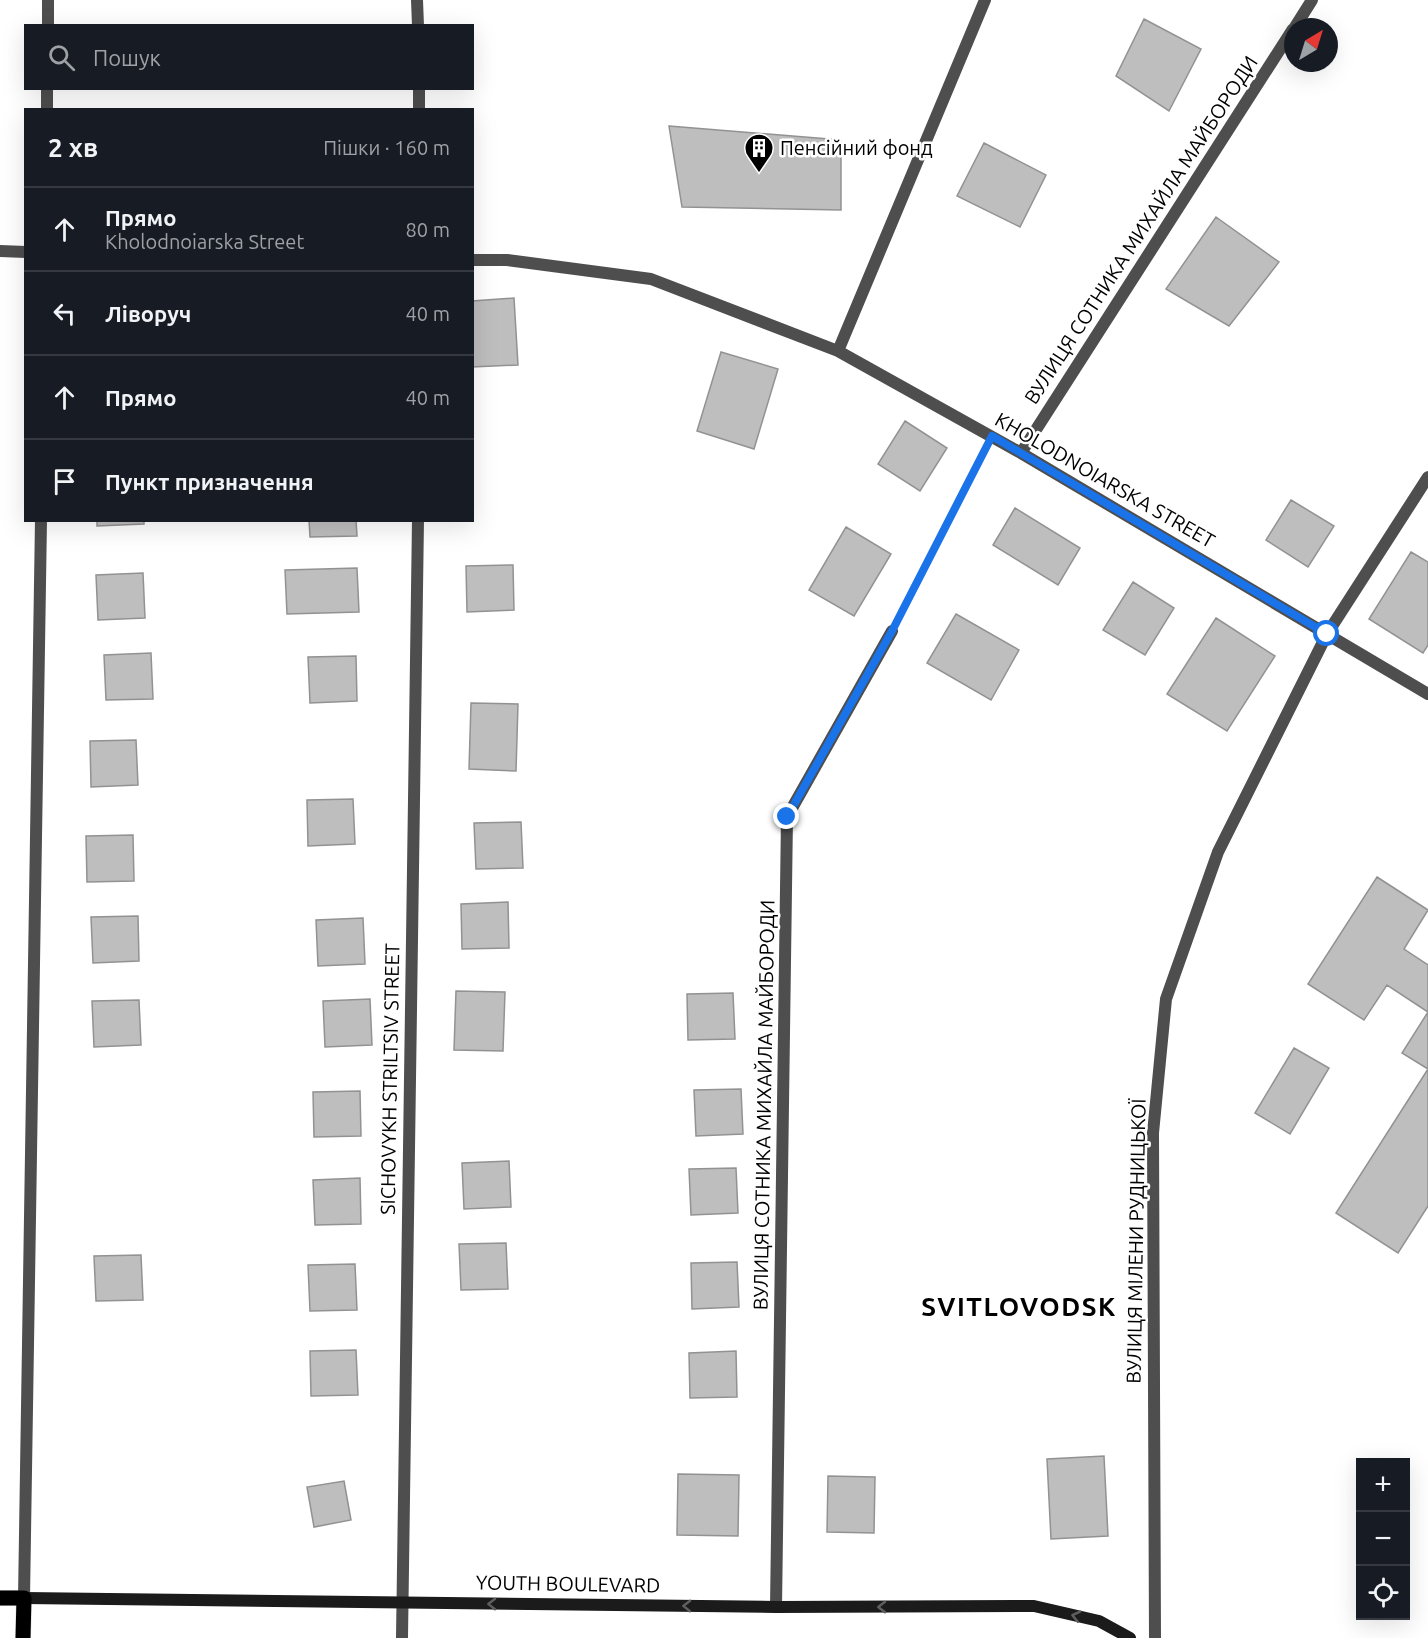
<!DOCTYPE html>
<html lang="uk">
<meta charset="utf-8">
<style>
:root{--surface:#171b24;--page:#20242c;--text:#f1f3f6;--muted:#9ea1a6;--line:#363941}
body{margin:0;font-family:Ubuntu,sans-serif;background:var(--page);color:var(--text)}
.controls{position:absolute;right:18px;bottom:18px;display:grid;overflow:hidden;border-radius:0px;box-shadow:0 6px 24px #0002}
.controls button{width:54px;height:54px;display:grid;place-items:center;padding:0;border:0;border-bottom:2px solid var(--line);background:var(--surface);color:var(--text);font:30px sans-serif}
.compass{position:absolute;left:1284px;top:18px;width:54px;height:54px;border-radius:50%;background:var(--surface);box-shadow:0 6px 24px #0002;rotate:38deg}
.stop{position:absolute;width:18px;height:18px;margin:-14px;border:4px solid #1a73e8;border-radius:50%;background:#fff}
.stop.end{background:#1a73e8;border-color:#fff;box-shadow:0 2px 6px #0008}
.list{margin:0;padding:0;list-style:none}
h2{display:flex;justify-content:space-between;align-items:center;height:78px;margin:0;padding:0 24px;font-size:26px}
h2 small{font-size:20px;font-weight:400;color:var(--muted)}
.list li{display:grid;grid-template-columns:39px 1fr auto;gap:18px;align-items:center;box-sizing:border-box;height:84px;padding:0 24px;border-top:2px solid var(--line)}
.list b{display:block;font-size:22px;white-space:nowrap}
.list p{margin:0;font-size:20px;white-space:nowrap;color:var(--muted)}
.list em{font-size:20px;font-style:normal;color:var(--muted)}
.icon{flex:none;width:33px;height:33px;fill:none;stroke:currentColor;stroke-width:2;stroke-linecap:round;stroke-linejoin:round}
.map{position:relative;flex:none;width:1428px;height:1638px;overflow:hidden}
.search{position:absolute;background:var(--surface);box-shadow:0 6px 24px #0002;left:24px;top:24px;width:450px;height:66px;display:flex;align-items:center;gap:15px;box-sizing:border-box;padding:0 21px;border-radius:0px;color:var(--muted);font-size:22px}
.panel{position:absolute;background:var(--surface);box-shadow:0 6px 24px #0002;left:24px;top:108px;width:450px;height:414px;border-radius:0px}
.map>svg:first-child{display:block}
.building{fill:#bebebe;stroke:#929292;stroke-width:1.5}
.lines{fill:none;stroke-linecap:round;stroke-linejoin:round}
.primary-casing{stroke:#dbdbdb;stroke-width:16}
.path{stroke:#707070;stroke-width:4;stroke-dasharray:1.5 3;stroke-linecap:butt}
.minor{stroke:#4e4e4e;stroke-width:12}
.secondary{stroke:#1b1b1b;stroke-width:12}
.primary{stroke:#000;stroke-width:15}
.oneway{stroke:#5f5f5f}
.route{stroke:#1a73e8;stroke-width:8}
.labels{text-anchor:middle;stroke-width:5;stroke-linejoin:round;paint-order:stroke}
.poi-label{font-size:20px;fill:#000;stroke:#fff;text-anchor:start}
.street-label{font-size:20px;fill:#000;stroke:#fff}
.district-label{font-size:26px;font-weight:bold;letter-spacing:1.5px;fill:#000;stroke:#fff}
</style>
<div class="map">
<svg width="1428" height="1638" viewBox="0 0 1428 1638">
<rect width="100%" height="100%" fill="#fff"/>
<!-- building -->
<path class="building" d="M1144,19L1201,49L1169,111L1116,76Z
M669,126L841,140V210L682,207Z
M984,143L1046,175L1020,227L957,196Z
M1216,217L1279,262L1229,326L1166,289Z
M514,298L518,365L472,367V301Z
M721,352L778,369L754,449L697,431Z
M905,421L947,448L920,491L878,464Z
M1291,500L1334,526L1308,567L1266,540Z
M1015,508L1080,548L1058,585L993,545Z
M97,520H144V524L97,526Z
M309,520H356L357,536L310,537Z
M846,527L891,554L854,616L809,590Z
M1411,552L1428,562V645L1423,653L1369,619Z
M513,565L514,610L467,612L466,566Z
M357,568L359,612L287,614L285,570Z
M143,573L145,618L98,620L96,575Z
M1133,582L1174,608L1145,655L1103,630Z
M956,614L1019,650L991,700L927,663Z
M1216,618L1275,656L1227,731L1167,694Z
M151,653L153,699L106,700L104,655Z
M356,656L357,701L310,703L308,657Z
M471,703L518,704L516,771L469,769Z
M136,740L138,785L91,787L90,741Z
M353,799L355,844L308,846L307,800Z
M521,822L523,868L476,869L474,823Z
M133,835L134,881L87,882L86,836Z
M1377,877L1428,910L1404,949L1428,965V1206L1398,1253L1336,1213L1428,1069L1402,1053L1428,1012L1387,985L1364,1020L1308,984Z
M508,902L509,948L462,949L461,904Z
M138,916L139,961L93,963L91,917Z
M363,918L365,964L318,966L316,920Z
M456,991L505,992L503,1051L454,1050Z
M733,993L735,1039L688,1040L687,994Z
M370,999L372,1045L325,1047L323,1001Z
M139,1000L141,1045L94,1047L92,1001Z
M1294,1048L1329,1068L1290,1134L1255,1113Z
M741,1089L743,1134L696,1136L694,1090Z
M360,1091L361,1136L314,1137L313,1092Z
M509,1161L511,1207L464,1209L462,1163Z
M736,1168L738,1213L691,1215L689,1169Z
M360,1178L361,1224L315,1225L313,1180Z
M506,1243L508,1289L461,1290L459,1244Z
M141,1255L143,1300L96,1301L94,1256Z
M737,1262L739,1307L692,1309L691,1263Z
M355,1264L357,1310L310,1311L308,1265Z
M356,1350L358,1395L311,1396L310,1351Z
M736,1351L737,1397L690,1398L689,1353Z
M1104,1456L1108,1536L1051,1539L1047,1459Z
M678,1474L739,1475L738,1536L677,1535Z
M828,1476L875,1477L874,1533L827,1532Z
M344,1481L351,1520L314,1527L307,1487Z"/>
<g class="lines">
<!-- primary casing -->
<g class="primary-casing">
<path id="primary" d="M0,1598H24L23,1638"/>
</g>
<!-- path -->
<path class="path" d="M902,612L982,455"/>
<!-- minor -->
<path class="minor" d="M417,0L418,26
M48,26V0
M1295,27L1312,0
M419,88V110
M47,110V88
M0,251L26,252
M472,260H507L651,279L838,351L1021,453L1428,694
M838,351L985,0
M1021,453L1293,29
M24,1598L41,520
M776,1607L787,817L892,631
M402,1638L418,520
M1155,1638L1153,1133L1166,999L1218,852L1327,634L1428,477"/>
<!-- secondary -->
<path class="secondary" d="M24,1598L776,1607L1034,1606L1099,1621L1130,1638"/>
<!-- primary -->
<use href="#primary" class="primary"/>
</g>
<!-- one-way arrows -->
<defs><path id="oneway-chevron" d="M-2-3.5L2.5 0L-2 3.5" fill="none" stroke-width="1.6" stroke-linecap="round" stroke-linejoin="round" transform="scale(1.5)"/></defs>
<g class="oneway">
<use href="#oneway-chevron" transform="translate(492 1604) rotate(-179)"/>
<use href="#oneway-chevron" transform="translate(687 1606) rotate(-179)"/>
<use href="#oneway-chevron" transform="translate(882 1607) rotate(180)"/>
<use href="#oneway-chevron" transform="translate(1076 1616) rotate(-167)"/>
</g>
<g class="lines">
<!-- route -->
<path class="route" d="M787,817L892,631L992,436L1327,634"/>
</g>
<!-- icons -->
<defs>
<g id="building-pin" transform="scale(1.5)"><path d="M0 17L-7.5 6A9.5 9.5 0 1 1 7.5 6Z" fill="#000" stroke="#fff"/><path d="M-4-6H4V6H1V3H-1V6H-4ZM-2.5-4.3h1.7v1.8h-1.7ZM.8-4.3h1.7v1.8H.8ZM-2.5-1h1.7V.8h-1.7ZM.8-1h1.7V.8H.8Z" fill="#fff"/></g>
</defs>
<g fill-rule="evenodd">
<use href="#building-pin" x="759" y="148"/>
</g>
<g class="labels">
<!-- poi labels -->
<g class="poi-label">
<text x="780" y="155">Пенсійний фонд</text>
</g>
<!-- street labels -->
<g class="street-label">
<text transform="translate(1141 230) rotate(-57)" y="7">ВУЛИЦЯ СОТНИКА МИХАЙЛА МАЙБОРОДИ</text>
<text transform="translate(1105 480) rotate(30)" y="7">KHOLODNOIARSKA STREET</text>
<text transform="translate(390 1079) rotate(-89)" y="7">SICHOVYKH STRILTSIV STREET</text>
<text transform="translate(764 1105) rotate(-89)" y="7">ВУЛИЦЯ СОТНИКА МИХАЙЛА МАЙБОРОДИ</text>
<text transform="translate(1136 1241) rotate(-89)" y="7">ВУЛИЦЯ МІЛЕНИ РУДНИЦЬКОЇ</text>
<text transform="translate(568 1584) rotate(1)" y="7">YOUTH BOULEVARD</text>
</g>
<!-- district labels -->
<g class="district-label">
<text x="1019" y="1316">SVITLOVODSK</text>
</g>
</g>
</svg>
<div class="controls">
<button>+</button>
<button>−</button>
<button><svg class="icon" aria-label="locate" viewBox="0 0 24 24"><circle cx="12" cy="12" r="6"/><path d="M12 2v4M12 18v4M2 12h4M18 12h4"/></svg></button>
</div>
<svg class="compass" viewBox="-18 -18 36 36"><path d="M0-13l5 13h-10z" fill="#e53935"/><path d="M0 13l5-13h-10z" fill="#9ea1a6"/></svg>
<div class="stop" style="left:1327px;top:634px"></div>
<div class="stop end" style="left:787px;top:817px"></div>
<div class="search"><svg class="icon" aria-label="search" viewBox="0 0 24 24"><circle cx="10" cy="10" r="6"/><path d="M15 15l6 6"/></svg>Пошук</div>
<section class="panel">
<h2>2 хв<small>Пішки · 160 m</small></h2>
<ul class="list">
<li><svg class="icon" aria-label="ahead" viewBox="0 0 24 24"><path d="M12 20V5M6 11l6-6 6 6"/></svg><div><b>Прямо</b><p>Kholodnoiarska Street</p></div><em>80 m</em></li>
<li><svg class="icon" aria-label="left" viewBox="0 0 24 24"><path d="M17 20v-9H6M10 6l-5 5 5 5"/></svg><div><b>Ліворуч</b></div><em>40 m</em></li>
<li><svg class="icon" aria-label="ahead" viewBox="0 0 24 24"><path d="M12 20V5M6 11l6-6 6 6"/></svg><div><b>Прямо</b></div><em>40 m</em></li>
<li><svg class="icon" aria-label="arrive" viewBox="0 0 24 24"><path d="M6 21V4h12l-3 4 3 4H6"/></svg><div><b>Пункт призначення</b></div></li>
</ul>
</section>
</div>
